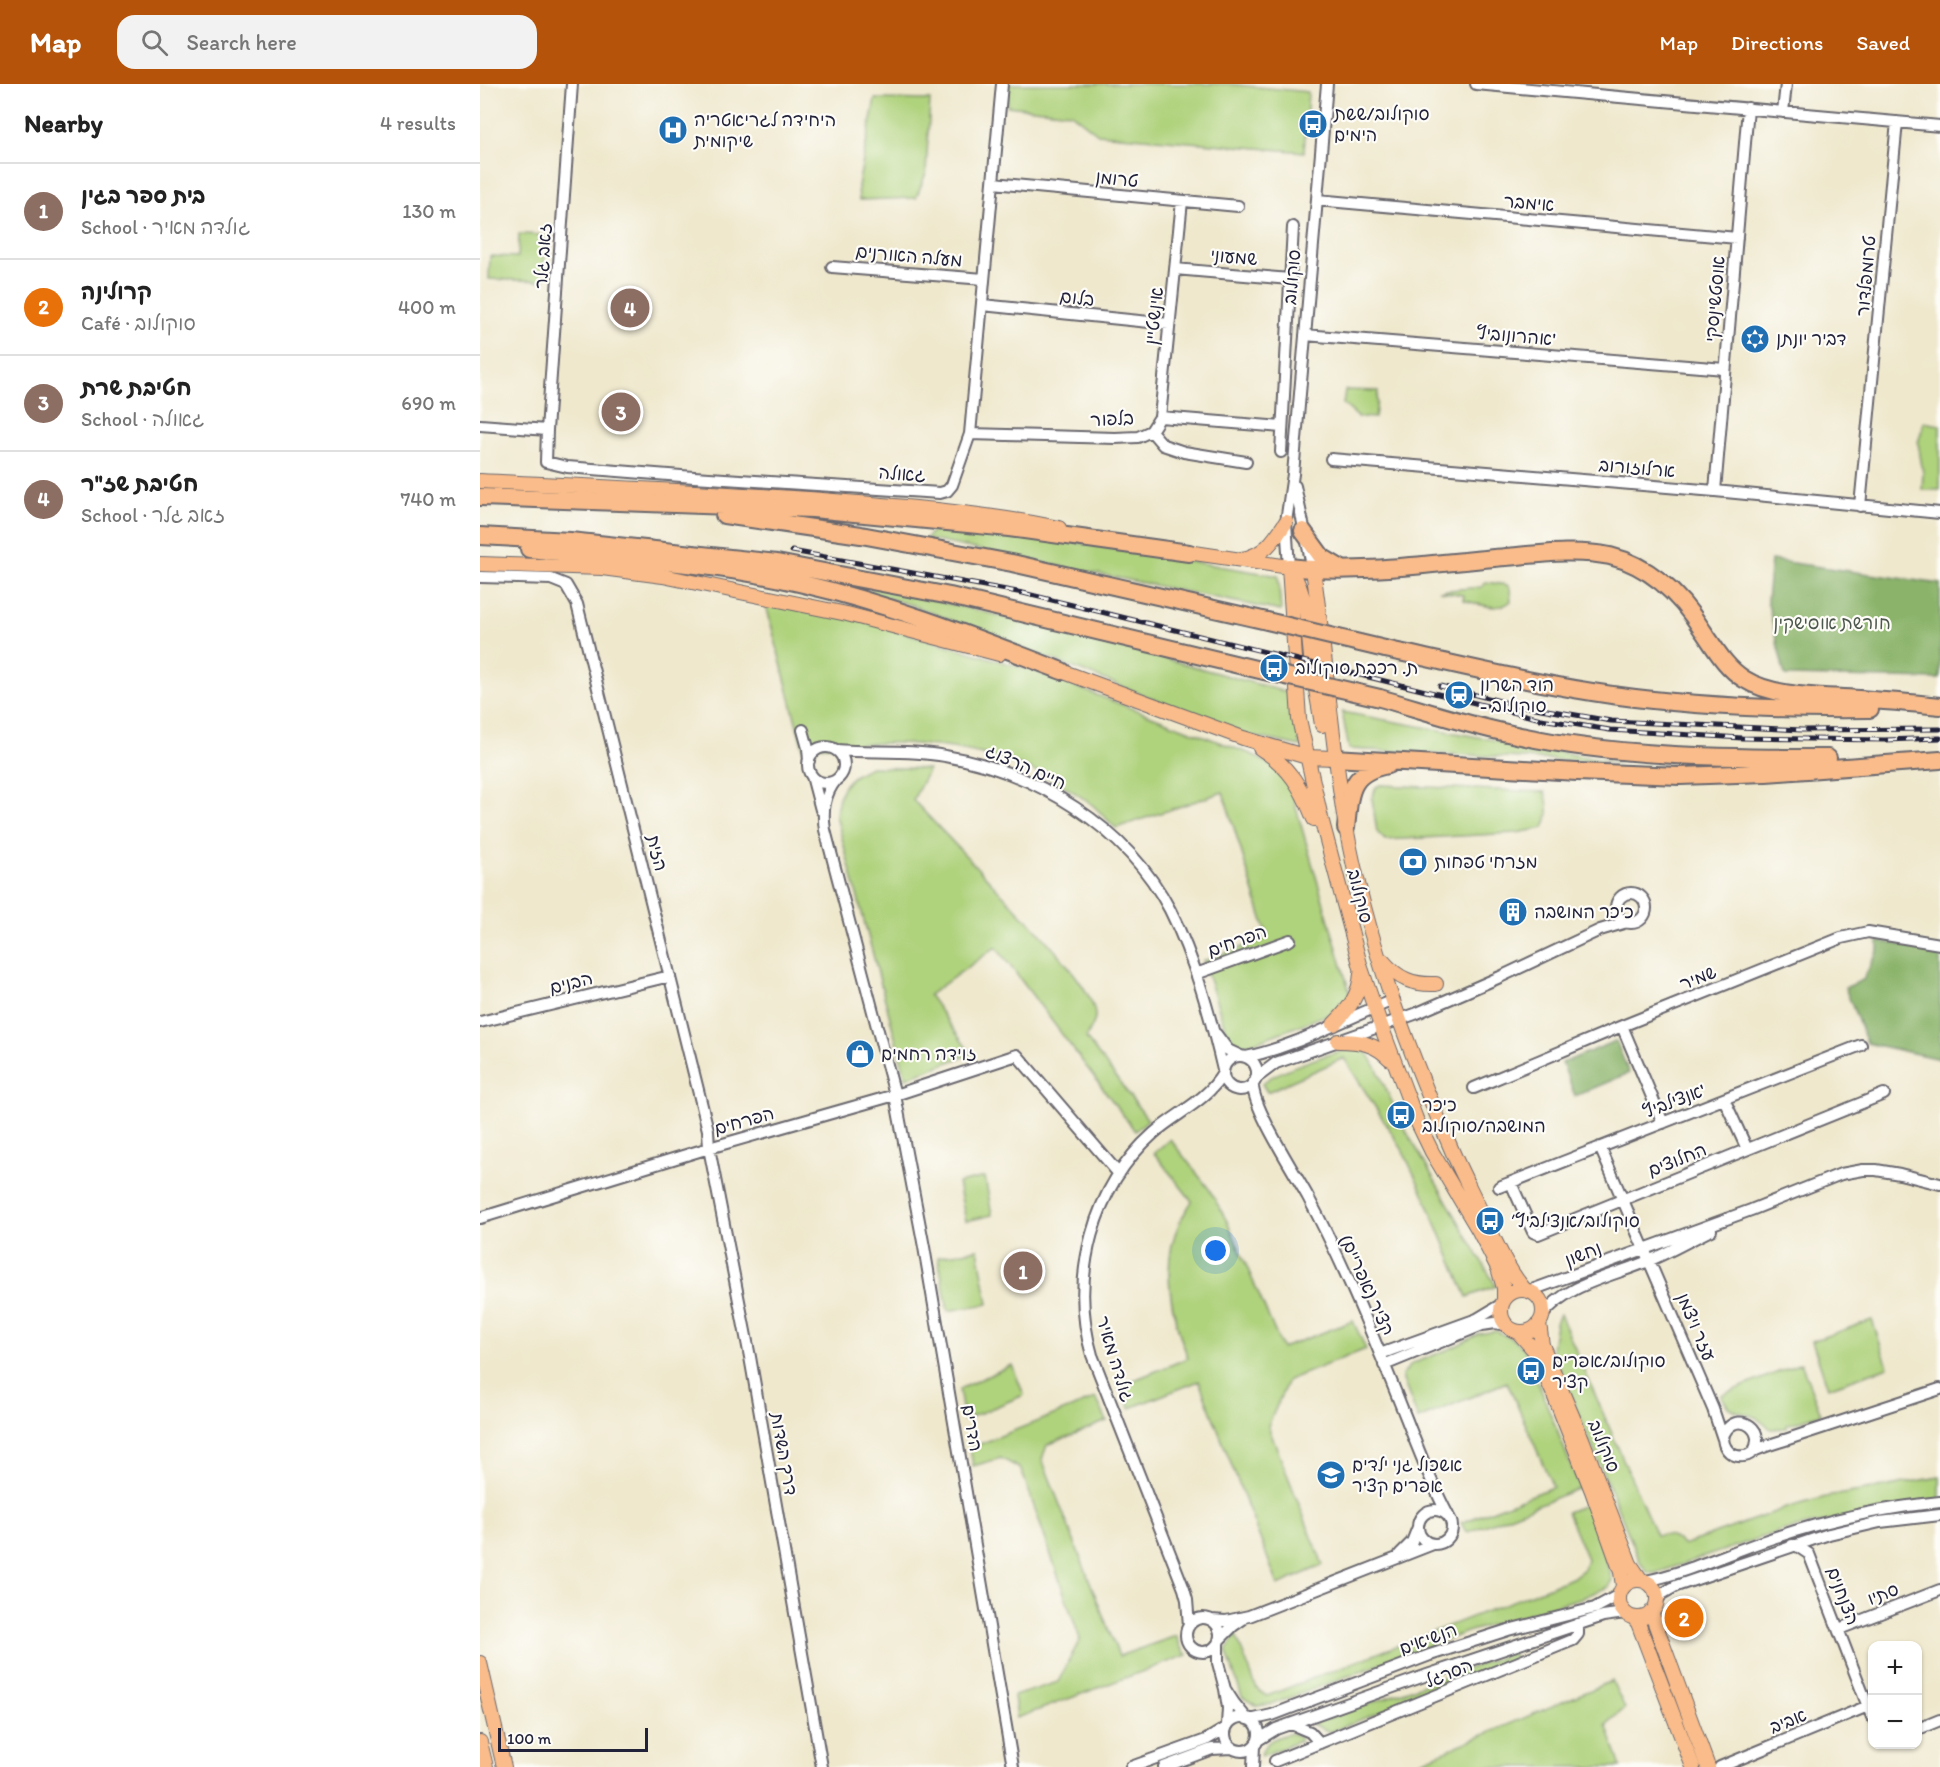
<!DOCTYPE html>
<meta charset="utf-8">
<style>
:root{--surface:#fff;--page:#f2f2f2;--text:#222;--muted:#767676;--line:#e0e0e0;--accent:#b45309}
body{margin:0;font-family:Itim,"Playpen Sans Hebrew",sans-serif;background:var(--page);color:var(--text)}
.controls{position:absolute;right:18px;bottom:18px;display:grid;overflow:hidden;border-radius:12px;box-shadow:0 2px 4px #0004}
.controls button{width:54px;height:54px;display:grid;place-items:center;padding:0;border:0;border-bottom:2px solid var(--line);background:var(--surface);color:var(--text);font:30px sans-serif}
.scale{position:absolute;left:18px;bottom:15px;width:150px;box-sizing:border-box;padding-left:6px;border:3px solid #22223b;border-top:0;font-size:16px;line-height:21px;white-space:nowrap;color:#22223b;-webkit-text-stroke:4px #fdfcf7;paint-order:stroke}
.you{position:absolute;left:736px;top:1167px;width:21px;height:21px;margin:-15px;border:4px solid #fff;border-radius:50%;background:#1a73e8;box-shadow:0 0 0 9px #1a73e833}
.badge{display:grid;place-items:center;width:39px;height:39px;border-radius:50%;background:var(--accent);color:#fff;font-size:20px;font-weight:700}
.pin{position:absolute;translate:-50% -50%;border:3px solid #fff;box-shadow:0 2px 6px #0006}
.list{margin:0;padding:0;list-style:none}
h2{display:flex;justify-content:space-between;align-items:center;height:78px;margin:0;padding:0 24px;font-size:26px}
h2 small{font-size:20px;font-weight:400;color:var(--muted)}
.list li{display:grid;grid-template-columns:39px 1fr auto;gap:18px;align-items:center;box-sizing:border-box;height:96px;padding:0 24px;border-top:2px solid var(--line)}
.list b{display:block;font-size:22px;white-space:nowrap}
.list p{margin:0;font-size:20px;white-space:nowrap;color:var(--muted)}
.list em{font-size:20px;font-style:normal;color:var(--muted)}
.icon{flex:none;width:33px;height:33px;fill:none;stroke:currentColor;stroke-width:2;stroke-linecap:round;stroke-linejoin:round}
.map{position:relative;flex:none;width:1460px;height:1683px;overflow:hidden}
header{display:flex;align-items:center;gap:36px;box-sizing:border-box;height:84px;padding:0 30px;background:var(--accent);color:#fff}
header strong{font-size:28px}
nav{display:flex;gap:33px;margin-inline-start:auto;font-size:21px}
.search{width:420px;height:54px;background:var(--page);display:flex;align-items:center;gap:15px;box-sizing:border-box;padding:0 21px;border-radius:18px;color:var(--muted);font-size:22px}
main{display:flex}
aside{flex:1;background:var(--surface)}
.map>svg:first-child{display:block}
.green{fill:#afd27b;stroke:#687a5b;stroke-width:1.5}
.forest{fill:#8bb46b;stroke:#566b53;stroke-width:1.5}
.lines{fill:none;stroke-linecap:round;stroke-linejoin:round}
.minor-casing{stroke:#6a676e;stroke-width:14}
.major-casing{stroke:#6a676e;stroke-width:16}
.highway-casing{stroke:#6a676e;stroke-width:20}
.minor{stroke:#fff;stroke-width:10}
.major{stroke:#f9bc8a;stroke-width:14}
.highway{stroke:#f9bc8a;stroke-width:16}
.rail-casing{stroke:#22223b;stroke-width:5}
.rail{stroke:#fdfcf7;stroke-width:3;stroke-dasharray:9;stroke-linecap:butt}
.highway-bridge-casing{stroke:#6a676e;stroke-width:20;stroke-linecap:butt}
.highway-bridge{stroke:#f9bc8a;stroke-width:16}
.labels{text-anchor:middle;stroke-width:4.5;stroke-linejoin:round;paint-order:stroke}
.poi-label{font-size:18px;fill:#22223b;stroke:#fdfcf7;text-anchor:start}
.street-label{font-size:18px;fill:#22223b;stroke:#fdfcf7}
.park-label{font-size:18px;fill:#4c574e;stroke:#fdfcf7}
</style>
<header>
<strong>Map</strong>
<div class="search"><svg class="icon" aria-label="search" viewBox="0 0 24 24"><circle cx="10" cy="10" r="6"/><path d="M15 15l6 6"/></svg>Search here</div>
<nav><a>Map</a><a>Directions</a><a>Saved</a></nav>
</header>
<main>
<aside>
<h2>Nearby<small>4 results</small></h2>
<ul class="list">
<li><span class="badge" style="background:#8d6e63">1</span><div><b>בית ספר בגין</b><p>School · גולדה מאיר</p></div><em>130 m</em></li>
<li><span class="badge" style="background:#e8710a">2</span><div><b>קרולינה</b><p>Café · סוקולוב</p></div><em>400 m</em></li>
<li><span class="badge" style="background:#8d6e63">3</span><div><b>חטיבת שרת</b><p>School · גאולה</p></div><em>690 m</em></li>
<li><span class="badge" style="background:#8d6e63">4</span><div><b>חטיבת שז&quot;ר</b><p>School · זאב גלר</p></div><em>740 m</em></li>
</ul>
</aside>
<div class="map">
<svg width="1460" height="1683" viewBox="0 0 1460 1683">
<rect width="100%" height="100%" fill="#fdfcf7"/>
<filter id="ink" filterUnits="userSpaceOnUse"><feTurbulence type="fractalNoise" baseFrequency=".0167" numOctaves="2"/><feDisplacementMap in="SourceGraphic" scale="12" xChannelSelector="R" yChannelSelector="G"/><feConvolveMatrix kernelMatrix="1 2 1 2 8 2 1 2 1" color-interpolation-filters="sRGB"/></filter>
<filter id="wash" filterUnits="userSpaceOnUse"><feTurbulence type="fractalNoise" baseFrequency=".008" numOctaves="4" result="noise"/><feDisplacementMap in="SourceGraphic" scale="24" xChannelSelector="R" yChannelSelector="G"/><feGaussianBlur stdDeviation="1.35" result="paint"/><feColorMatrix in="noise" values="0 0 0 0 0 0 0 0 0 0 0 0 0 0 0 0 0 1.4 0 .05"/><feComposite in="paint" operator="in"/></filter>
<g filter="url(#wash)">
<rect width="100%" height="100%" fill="#efe8cd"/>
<!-- green -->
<path class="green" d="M529,0H747L828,8L824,68L618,50L591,29L527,22Z
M395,15L450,16L446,89L436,114L379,116L378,102Z
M39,150L65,151L64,197L9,195L10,172L38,173Z
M865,306L898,307L895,334L878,333L863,320Z
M1444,338L1460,341V406H1442L1443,389L1438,359Z
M453,446L517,449L594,458L798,492L801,527L446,455Z
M1006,498L1027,501L1030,505L1031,517C1018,529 998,519 983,516L984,511L959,507L1002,503Z
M393,502L585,547L813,610L820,662L767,651L432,521L390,509Z
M284,513L382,536L557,588L773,671L796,684L810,703L869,906L870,917L865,924L773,959L760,961L753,956L746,947L723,877L788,854L743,708L636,744C627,736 619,726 610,719C554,678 485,661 417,659C391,658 365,662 339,662L326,677Z
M862,628L1139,679L869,665Z
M391,683L449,685L433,716L542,831L550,838C567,858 616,908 615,933C615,939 609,948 606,954L668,1036L655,1047L516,863L449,911L491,970L426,994L356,732C358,704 366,693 391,683Z
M900,701L1065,708C1069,722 1070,730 1064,744L1036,749L905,756L897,748L892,715L896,703Z
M871,965H880L889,971L897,985L922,1040L1016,1202L987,1213L943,1109L922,1065L864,974L787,1008L782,1000C792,988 853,968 871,965Z
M690,1055L729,1105L748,1139L802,1264L873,1237L886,1265L808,1296L788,1342L843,1481L798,1501L719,1297L650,1324L642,1301L708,1274C692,1232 679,1181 700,1138C703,1131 708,1124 712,1117L674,1069Z
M505,1093L512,1131L486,1137L478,1099Z
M498,1165L508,1220L468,1227L458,1173Z
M1080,1230L1176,1451C1187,1449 1195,1452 1203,1461L1306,1424L1346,1413L1460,1393V1415L1301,1447L1176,1489H1168L1161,1480L1072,1265L1076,1239Z
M1392,1236L1408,1283L1348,1304L1332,1257Z
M1016,1247L1036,1257L1045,1266L1100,1404L989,1448L985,1446L981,1439L1073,1403L1027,1298L938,1335L923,1296L922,1291L932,1280L974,1263L999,1250Z
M1321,1279L1341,1330L1307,1341V1344L1291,1345L1275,1333L1253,1326L1248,1323L1241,1311Z
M532,1281L544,1311L484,1336L479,1305Z
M616,1314L627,1337L567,1361L562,1375L639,1572L696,1552L701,1564L707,1571L537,1634L534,1612L578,1598L600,1555L541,1385L521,1374L493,1382L490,1364Z
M1108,1420L1132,1496L1128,1503L1104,1513L987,1548L793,1620L777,1622L762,1613L746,1566L756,1551L777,1605L787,1612L1092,1494L1104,1485L1107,1475L1087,1428Z
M1032,1569L1035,1574L850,1648L832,1640Z
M1132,1597L1145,1624L1126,1641L1141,1683H927Z
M811,1649L819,1652L820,1657L781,1672C784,1656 797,1653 811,1649Z"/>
<!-- forest -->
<path class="forest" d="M1291,476L1460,500V595L1305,592L1287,516Z
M1398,857L1460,867V975L1387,959L1365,904L1383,896L1398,866Z
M1136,957L1149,989L1095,1012L1082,979Z"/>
</g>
<g filter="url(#ink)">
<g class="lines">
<!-- minor casing -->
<g class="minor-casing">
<path id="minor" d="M92,0L67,346L66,378L87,383L214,393L460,409L467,407L472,401L490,350L522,0
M996,0L1460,42
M1303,28L1306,0
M513,99L758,122
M837,116L1257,154
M352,183L504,195
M695,185L810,195
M502,221L689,240
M825,251L1245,285
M680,333L802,343
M0,341L67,346
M671,347L680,333L702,117
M490,350L635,354L658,353L671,347L683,361L704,368L766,378
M801,368L813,143
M851,375L1235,407L1460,429
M815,402L833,486
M1235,407L1268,24
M1380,422L1417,38
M809,483L806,438L813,390L847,0
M0,493L71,495L86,501L97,520L228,1046L229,1064L270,1273L342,1683
M323,646L328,664L329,677
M328 681a18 18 0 1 1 36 0a18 18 0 1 1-36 0Z
M356,666C392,669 429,665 465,672C555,687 647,743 690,826C715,876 730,931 743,986
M332,692L341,726
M356,696C344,711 342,727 345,746L415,1011L444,1163L533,1683
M1136 824a15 15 0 1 1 30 0a15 15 0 1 1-30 0Z
M716,890L810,856
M0,938L190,892
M1142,942L1183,1039
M736,950L748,966L761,972
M743 989a17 17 0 1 1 34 0a17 17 0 1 1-34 0Z
M766,973C818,962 865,934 914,916
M776,994L796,979L935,930L1020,893L1120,846L1147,838
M773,999C771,1022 815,1089 828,1113C866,1184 896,1259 926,1334C939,1367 951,1399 968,1431
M994,1004L1142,942L1361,854L1388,848L1460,860
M1244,1015L1267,1065
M1120,1063L1233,1325L1243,1355
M1031,1099L1053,1148L1058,1150L1404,1010
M1019,1103L1381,961
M0,1134L229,1064L415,1011L537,971L639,1090
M1049,1207L1271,1126L1361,1090L1383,1086H1396L1420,1090L1460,1100
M1062,1232C1085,1200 1134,1192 1168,1177C1190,1168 1210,1156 1231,1146
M900,1270L997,1235L1022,1220
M904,1281L1002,1241L1015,1239L1025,1241
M1273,1368C1287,1347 1261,1328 1247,1345C1237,1357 1249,1375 1264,1372C1269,1372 1272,1368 1276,1366C1287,1361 1299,1358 1311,1354C1361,1338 1410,1321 1460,1305
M938 1443a17 17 0 1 1 34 0a17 17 0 1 1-34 0Z
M1312,1461L1317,1462L1329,1470L1392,1633
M920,1470L932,1458L938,1443
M1166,1497C1205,1489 1246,1470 1284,1457C1342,1437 1400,1424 1460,1418
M1177,1517L1182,1510L1196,1502L1349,1450L1400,1438L1460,1431
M706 1551a17 17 0 1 1 34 0a17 17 0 1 1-34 0Z
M731,1536L746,1537L769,1532L953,1460
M709,1542L707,1516L704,1505L612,1271C589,1193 613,1103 674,1049C698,1028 727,1017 743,989
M1359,1545L1460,1506
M739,1556L753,1542L763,1535
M738,1559V1579L745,1605
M745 1650a17 17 0 1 1 34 0a17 17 0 1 1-34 0Z
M770,1636L792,1631L950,1571L1028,1546L1115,1524L1139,1511
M811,1640L830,1648L840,1659
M747,1641L748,1624L745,1605L754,1619L767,1635
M1438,1645L1460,1636
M778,1656L796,1645L947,1591L1123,1532L1145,1529
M795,1677L1093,1556L1098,1550V1540
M651,1683L726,1656L746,1644
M684,1683L732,1665L751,1664
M773,1683L774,1662
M1240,1683L1388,1622"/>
</g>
<!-- major casing -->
<g class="major-casing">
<path id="major" d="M0,397C118,403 236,408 354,417C430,423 505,429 579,444
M701,467L809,483
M762,475C785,471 794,456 806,438
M0,480L122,484L183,492L367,530L519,570
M809,483L819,635L841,734L881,884L901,942L936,1035L952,1068L999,1147L1018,1184L1024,1204V1214
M833,486C846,571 851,657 866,743C886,853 926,960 970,1062C980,1086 992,1108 1003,1132C1016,1158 1026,1184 1045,1206
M812,488C829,515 828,551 832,582C835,602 839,621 842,641
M573,584L763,654L827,673L854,674
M780,664C810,683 821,703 834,735
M903,877C918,895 933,901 956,900
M854,940C869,925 880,910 881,889
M858,957C879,957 895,959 910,975
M1021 1227a21 21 0 1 1 42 0a21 21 0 1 1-42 0Z
M1059,1239L1062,1261L1102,1355L1150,1480L1161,1496
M1038,1248L1054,1266L1074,1311L1112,1407L1141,1488L1143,1502
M1139 1515a19 19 0 1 1 38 0a19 19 0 1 1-38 0Z
M1171,1528L1228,1683
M1154,1534L1158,1539L1213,1683
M0,1579L24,1683
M0,1658L6,1683"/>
</g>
<!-- highway casing -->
<g class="highway-casing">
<path id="highway" d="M0,413L333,425L529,444L709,469
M244,431L381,451L532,479L787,537
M823,447L842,473L862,485
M0,452L90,457L297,479L470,512L784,587
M49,465C139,474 231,478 319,499C411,520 494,553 582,587
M809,483C881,491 954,479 1026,473C1060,470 1096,465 1130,472C1171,482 1201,512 1223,547C1235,564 1245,583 1264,595C1294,614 1343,612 1379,615C1406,617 1433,619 1460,622
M905,565C980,581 1055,600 1132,611C1218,623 1303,626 1390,625
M900,614C942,626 984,640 1027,649C1131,673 1242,674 1348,674
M854,674L1097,688L1200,692L1286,689L1460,676
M866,744C870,710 868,688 908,681"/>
</g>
<!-- minor -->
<use href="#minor" class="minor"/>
<!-- major -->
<use href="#major" class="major"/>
<!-- highway -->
<use href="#highway" class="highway"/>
<!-- rail casing -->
<g class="rail-casing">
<path id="rail" d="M312,467L543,509L1061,635L1130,646L1262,654L1405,656L1460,654
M960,602L1032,620L1131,637L1322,646L1460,645"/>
</g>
<!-- rail -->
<use href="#rail" class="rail"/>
<!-- highway-bridge casing -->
<g class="highway-bridge-casing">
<path id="highway-bridge" d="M787,537L905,565
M784,587L900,614"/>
</g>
<!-- highway-bridge -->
<use href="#highway-bridge" class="highway-bridge"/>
</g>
</g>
<!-- icons -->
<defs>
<g id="bus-disc" transform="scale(1.5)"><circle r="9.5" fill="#1f6fb2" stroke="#fdfcf7"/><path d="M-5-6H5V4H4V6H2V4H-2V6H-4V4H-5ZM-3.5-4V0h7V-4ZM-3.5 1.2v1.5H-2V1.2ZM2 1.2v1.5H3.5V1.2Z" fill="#fff"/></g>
<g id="hospital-disc" transform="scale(1.5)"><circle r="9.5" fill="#1f6fb2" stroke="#fdfcf7"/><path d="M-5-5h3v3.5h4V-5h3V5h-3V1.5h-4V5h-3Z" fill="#fff"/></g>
<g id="synagogue-disc" transform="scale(1.5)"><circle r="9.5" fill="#1f6fb2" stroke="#fdfcf7"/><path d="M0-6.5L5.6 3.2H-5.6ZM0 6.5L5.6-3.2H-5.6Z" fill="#fff"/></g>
<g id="station-disc" transform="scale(1.5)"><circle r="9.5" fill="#1f6fb2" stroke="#fdfcf7"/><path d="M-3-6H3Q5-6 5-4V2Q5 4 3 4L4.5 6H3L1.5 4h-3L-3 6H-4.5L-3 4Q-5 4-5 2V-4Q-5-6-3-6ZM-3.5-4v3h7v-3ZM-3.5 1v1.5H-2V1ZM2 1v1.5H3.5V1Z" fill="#fff"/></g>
<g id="bank-disc" transform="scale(1.5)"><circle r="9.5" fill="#1f6fb2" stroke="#fdfcf7"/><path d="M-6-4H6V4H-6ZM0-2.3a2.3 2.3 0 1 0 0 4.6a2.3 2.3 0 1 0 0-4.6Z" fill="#fff"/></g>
<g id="building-disc" transform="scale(1.5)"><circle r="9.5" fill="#1f6fb2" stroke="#fdfcf7"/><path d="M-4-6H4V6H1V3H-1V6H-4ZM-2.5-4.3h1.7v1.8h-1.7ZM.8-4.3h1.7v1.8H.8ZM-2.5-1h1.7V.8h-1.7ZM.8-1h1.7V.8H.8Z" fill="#fff"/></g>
<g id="shop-disc" transform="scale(1.5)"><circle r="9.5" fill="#1f6fb2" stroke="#fdfcf7"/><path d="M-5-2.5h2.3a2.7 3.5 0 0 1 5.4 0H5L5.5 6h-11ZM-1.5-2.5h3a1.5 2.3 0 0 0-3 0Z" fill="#fff"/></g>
<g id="school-disc" transform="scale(1.5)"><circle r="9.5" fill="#1f6fb2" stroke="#fdfcf7"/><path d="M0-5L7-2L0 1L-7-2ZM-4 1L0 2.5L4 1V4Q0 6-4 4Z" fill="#fff"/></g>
</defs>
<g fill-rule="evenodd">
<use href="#bus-disc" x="833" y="40"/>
<use href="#hospital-disc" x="193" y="46"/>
<use href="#synagogue-disc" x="1275" y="255"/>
<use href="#bus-disc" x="794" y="584"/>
<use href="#station-disc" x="979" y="611"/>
<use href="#bank-disc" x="933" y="778"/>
<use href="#building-disc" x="1033" y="828"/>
<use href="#shop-disc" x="380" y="970"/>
<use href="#bus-disc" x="921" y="1031"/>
<use href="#bus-disc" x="1010" y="1137"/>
<use href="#bus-disc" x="1051" y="1287"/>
<use href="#school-disc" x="851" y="1391"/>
</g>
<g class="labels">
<!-- poi labels -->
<g class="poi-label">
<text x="854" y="36">סוקולוב/ששת<tspan x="854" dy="21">הימים</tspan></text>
<text x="214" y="42">היחידה לגריאטריה<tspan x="214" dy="21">שיקומית</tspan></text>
<text x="1296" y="261">דביר יונתן</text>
<text x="815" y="590">ת. רכבת סוקולוב</text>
<text x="1000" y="607">הוד השרון<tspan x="1000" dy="21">- סוקולוב</tspan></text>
<text x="954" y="784">מזרחי טפחות</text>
<text x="1054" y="834">כיכר המושבה</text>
<text x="401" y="976">זוידה רחמים</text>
<text x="942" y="1027">כיכר<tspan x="942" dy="21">המושבה/סוקולוב</tspan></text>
<text x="1031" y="1143">סוקולוב/אנצילביץ׳</text>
<text x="1072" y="1283">סוקולוב/אפרים<tspan x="1072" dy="21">קציר</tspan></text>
<text x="872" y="1387">אשכול גני ילדים<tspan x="872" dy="21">אפרים קציר</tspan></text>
</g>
<!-- street labels -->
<g class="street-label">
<text transform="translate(637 95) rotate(6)" y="6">טרומן</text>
<text transform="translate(1049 119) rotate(5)" y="6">אימבר</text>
<text transform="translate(63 172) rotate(-86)" y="6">זאב גלר</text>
<text transform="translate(429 172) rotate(5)" y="6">מעלה האורנים</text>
<text transform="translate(754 173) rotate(5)" y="6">שמעוני</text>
<text transform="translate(1386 192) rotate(-85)" y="6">טרומפלדור</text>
<text transform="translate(812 193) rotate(-85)" y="6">סוקולוב</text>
<text transform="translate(597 214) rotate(6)" y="6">בלום</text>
<text transform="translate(1235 215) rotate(-85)" y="6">אוסטשינסקי</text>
<text transform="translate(674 232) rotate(-84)" y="6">אינשטיין</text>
<text transform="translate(1036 252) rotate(5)" y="6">אהרונוביץ'</text>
<text transform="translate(632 335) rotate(-3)" y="6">בלפור</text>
<text transform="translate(1157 384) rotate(5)" y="6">ארלוזורוב</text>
<text transform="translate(422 390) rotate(4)" y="6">גאולה</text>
<text transform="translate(546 683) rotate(24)" y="6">חיים הרצוג</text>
<text transform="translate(177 769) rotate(76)" y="6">הזית</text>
<text transform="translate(880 812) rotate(76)" y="6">סוקולוב</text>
<text transform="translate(757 857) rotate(-20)" y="6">הפרחים</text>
<text transform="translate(1218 894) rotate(-22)" y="6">שמיר</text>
<text transform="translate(91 899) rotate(-14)" y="6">הבנים</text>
<text transform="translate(1194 1017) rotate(-21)" y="6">אנצילביץ'</text>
<text transform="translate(264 1037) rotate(-16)" y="6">הפרחים</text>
<text transform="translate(1197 1076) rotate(-22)" y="6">החלוצים</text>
<text transform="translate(1103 1170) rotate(-22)" y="6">נחשון</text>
<text transform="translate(887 1201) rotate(66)" y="6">קציר (אפריים)</text>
<text transform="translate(1216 1243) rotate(67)" y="6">עזר ויצמן</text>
<text transform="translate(635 1275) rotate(73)" y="6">גולדה מאיר</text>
<text transform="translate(492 1344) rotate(80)" y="6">הדרים</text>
<text transform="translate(1124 1362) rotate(68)" y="6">סוקולוב</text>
<text transform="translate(304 1370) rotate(80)" y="6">דרך השדות</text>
<text transform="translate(1403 1510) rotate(-21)" y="6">סתיו</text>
<text transform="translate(1363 1512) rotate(69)" y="6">הצנחנים</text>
<text transform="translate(948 1555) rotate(-20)" y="6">הנשיאים</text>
<text transform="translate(969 1589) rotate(-22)" y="6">הסרגל</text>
<text transform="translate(1308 1637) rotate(-22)" y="6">אביב</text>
</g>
<!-- park labels -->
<g class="park-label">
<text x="1352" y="545">חורשת אוסישקין</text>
</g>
</g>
</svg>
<div class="controls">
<button>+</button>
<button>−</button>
</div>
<div class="scale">100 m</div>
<div class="you"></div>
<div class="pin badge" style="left:543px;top:1187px;background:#8d6e63">1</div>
<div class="pin badge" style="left:1204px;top:1534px;background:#e8710a">2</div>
<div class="pin badge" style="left:141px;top:328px;background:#8d6e63">3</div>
<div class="pin badge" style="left:150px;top:224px;background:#8d6e63">4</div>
</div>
</main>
